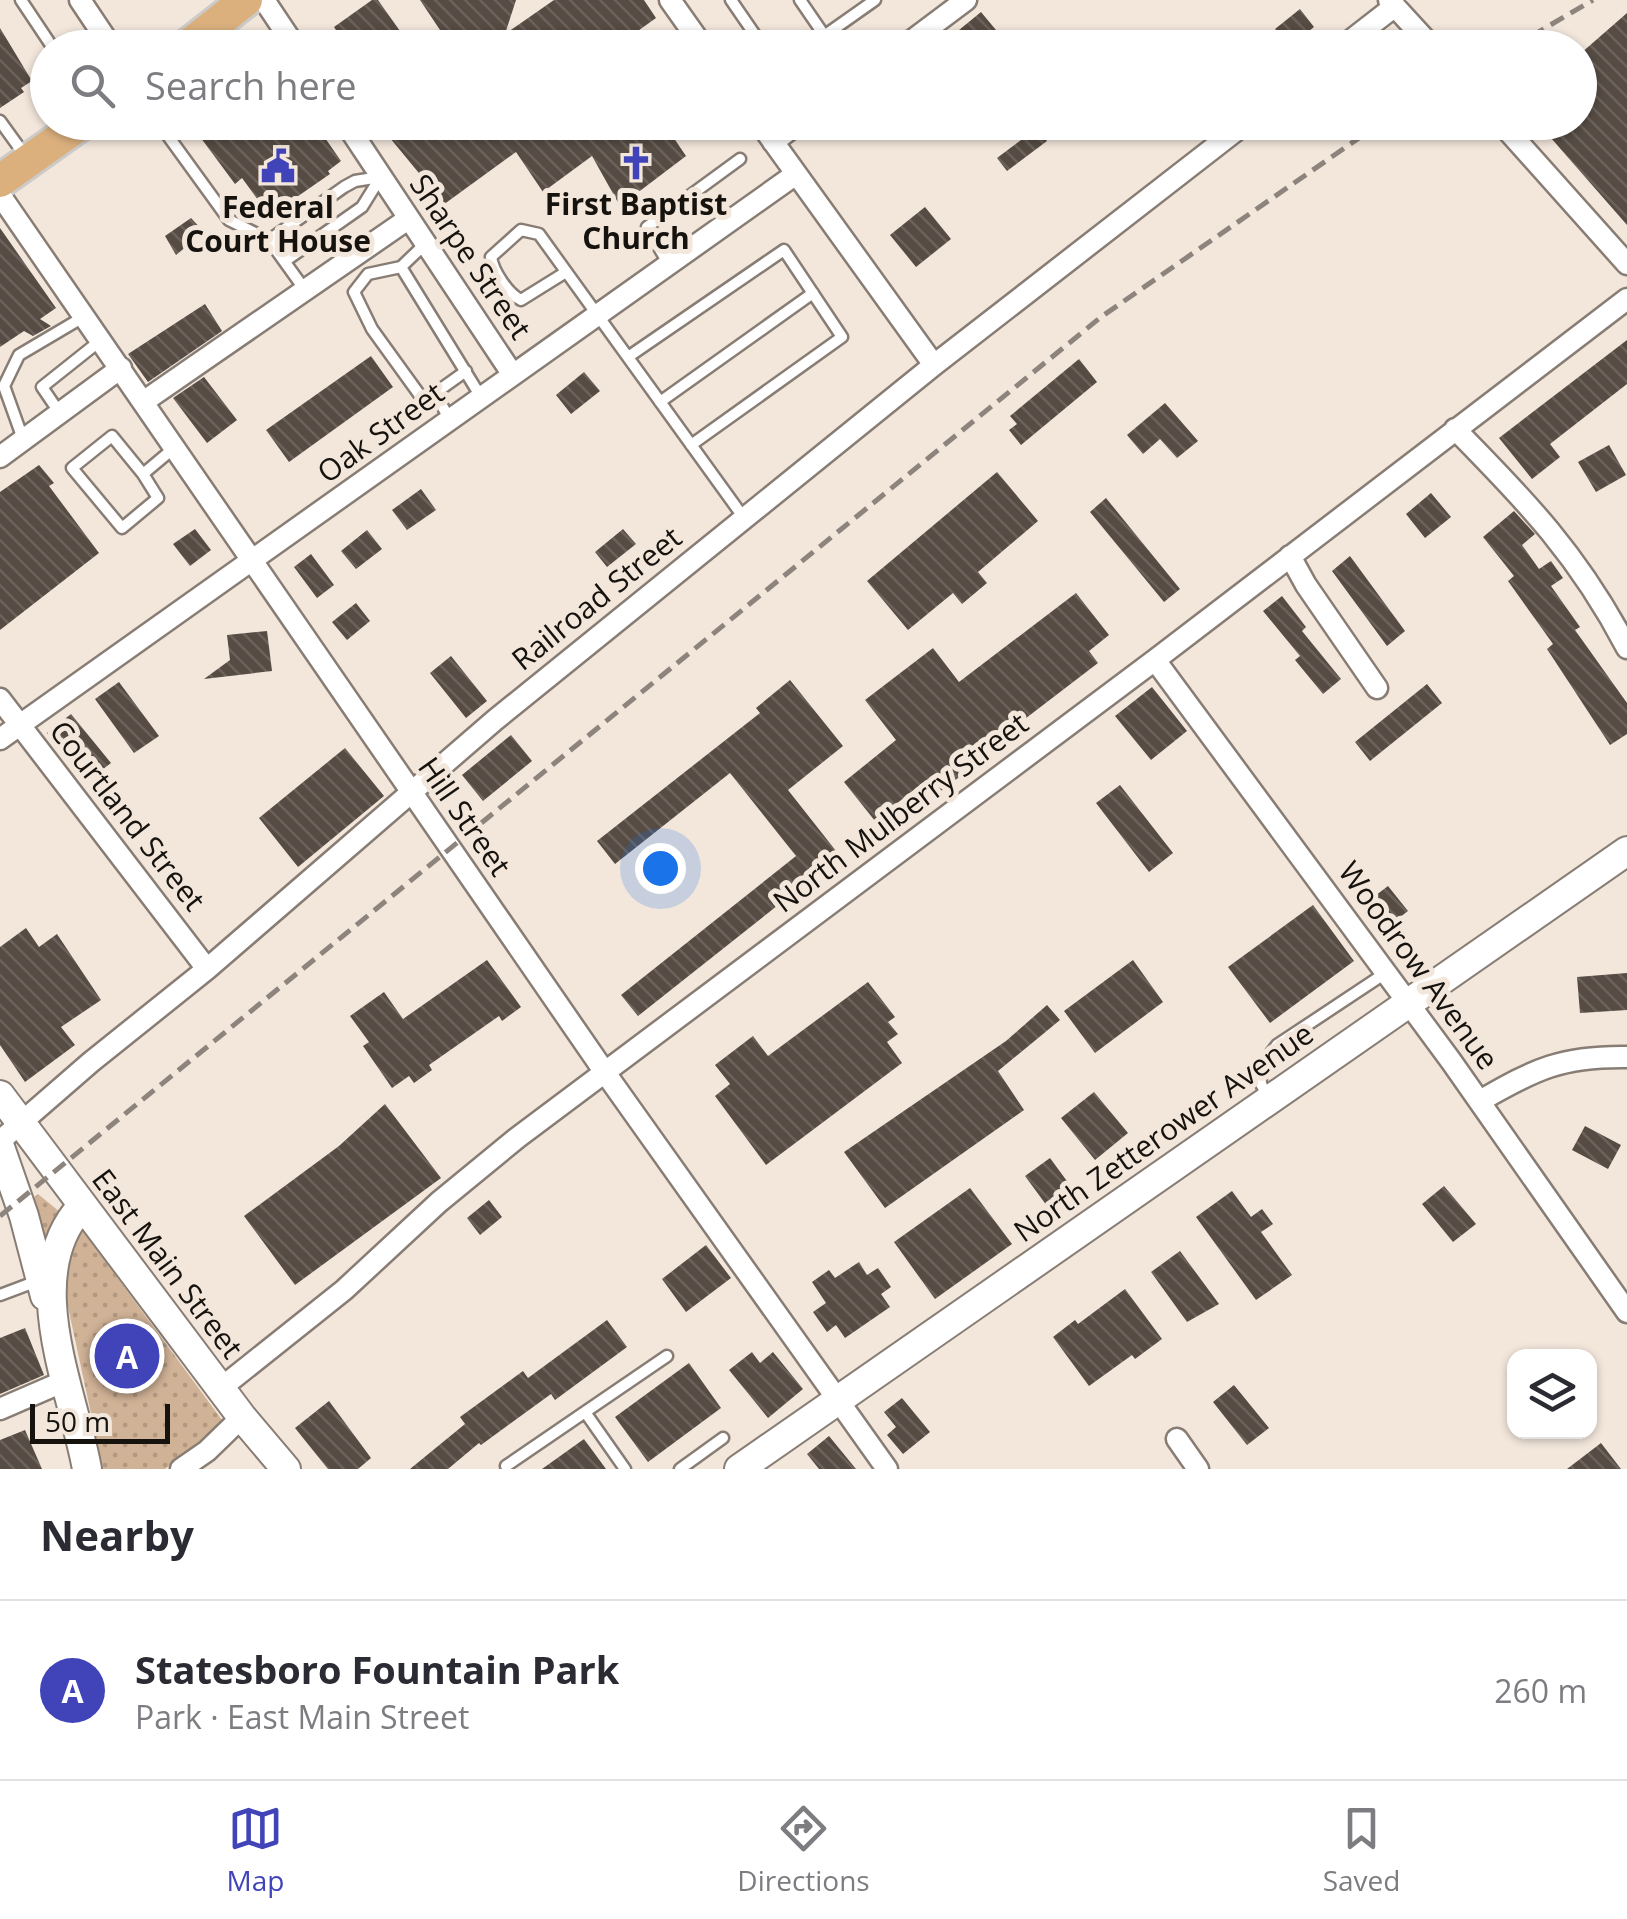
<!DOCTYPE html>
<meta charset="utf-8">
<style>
:root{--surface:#fff;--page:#f7f7f7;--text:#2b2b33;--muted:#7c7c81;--line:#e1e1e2;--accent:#4044b8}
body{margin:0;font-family:"Open Sans",sans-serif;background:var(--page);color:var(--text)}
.controls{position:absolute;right:30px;bottom:30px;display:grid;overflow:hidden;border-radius:20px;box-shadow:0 2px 8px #0004}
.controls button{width:90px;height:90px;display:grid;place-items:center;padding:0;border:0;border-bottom:2px solid var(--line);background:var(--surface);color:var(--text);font:50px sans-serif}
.scale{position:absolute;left:30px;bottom:25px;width:140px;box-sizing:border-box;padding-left:10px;border:5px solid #16120e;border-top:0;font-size:28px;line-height:35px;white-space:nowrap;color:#16120e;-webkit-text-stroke:8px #f3e7dc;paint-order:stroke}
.you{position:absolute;left:660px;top:868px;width:35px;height:35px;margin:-25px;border:8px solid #fff;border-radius:50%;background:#1a73e8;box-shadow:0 0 0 15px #1a73e833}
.badge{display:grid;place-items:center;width:65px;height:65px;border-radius:50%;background:var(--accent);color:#fff;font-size:32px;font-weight:700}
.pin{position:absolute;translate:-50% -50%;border:5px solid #fff;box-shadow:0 2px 10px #0006}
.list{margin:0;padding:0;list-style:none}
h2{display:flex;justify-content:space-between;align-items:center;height:130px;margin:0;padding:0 40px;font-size:42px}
h2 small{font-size:32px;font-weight:400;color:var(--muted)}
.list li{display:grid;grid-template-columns:65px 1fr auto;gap:30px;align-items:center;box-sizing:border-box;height:180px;padding:0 40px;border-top:2px solid var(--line)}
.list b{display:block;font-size:38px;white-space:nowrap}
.list p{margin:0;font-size:32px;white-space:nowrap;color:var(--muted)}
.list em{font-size:32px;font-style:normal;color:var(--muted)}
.icon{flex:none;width:55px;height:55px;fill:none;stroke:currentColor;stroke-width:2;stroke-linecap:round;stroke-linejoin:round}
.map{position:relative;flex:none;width:1627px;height:1469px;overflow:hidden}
.search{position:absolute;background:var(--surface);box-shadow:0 2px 8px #0004;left:30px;right:30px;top:30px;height:110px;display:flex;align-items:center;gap:25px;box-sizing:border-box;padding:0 35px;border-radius:55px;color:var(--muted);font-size:38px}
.sheet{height:310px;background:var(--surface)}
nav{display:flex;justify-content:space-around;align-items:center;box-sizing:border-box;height:140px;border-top:2px solid var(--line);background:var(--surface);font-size:28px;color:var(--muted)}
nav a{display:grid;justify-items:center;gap:5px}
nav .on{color:var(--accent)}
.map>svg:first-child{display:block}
.grass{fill:url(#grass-dots)}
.building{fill:url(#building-back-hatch)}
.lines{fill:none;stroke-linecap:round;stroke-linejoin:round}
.lane-casing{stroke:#887d74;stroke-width:15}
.street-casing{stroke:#887d74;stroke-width:25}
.secondary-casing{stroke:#887d74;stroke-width:32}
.primary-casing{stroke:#cccbca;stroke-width:38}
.lane{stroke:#fff;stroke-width:10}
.street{stroke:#fff;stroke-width:20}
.secondary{stroke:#fff;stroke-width:28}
.primary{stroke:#dbb07d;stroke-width:32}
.rail{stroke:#8d847d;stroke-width:5;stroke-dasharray:15 8;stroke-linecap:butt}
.labels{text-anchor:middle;stroke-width:10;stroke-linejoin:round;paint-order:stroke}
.poi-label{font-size:30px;font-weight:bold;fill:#16120e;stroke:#f3e7dc}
.street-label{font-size:30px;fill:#16120e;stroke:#f3e7dc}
</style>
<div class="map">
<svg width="1627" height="1469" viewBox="0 0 1627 1469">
<defs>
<pattern id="grass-dots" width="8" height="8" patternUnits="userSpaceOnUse" patternTransform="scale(2.5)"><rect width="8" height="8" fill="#d0b296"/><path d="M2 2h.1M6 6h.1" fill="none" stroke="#b29880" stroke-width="1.8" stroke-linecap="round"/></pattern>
<pattern id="building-back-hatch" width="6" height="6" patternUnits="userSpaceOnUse" patternTransform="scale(2.5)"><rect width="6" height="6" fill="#564c44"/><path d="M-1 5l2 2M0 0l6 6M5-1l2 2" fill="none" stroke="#6a625b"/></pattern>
</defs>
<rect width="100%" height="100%" fill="#f3e7dc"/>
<!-- grass -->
<path class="grass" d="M38,1194L83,1231L222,1420L221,1427L165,1469H103L65,1293L29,1202Z"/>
<!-- building -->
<path class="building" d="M372,0H378L412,48H348L334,27Z
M420,0H516L505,34L554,0H644L656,18L614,48H452Z
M1300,9L1314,27L1289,47L1275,29Z
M981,12L1001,36L987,48H937Z
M1627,13V225L1537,122H1580V54Z
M0,28L32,81L21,88L24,92L0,108Z
M189,122H314L341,161L328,171L330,174L278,210L274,205L266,211L242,178L235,184Z
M385,122H663L686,156L620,206L592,156L543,192L516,152L443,205L437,197L431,202L418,182L423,178L390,138L394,135Z
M1037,128L1047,141L1007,171L997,158Z
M925,207L951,239L916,267L890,235Z
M191,218L204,232L176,255L165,236Z
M0,228L56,308L40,319L51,326L33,336L24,331L0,347Z
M205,304L222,331L148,382L128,354Z
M1627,340V384L1550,444L1560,457L1532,479L1499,438Z
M371,356L393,387L289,462L266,430Z
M1079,359L1097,382L1021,445L1009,430L1017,424L1010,416Z
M584,372L600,391L571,414L556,395Z
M204,377L237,420L207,443L173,398Z
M1165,403L1198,441L1177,458L1160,439L1143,454L1127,435Z
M1609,445L1626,475L1596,492L1578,462Z
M39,465L54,483L49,486L99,553L0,630V492Z
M997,472L1038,521L978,572L987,583L962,604L953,593L908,630L867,581Z
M421,489L436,510L407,530L392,510Z
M1431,493L1451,517L1425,538L1406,514Z
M1106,498L1180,589L1164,602L1090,512Z
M1514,511L1535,534L1522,545L1539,569L1551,561L1563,578L1551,586L1580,627L1575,630L1627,703V734L1610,745L1547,649L1553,644L1508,581L1514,576L1483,537Z
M195,529L211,550L190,566L173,544Z
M623,529L636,544L607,567L595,552Z
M367,530L382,549L356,569L341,551Z
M311,554L334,585L317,598L294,567Z
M1350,556L1405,631L1387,646L1332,571Z
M1076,593L1109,635L1089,651L1098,663L1000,738L1004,743L937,794L926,780L875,821L844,782L896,740L865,700L933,648L959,682Z
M1282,596L1306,627L1302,631L1341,679L1323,694L1295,660L1300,656L1263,611Z
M356,603L370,621L347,640L332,622Z
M267,631L272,671L204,679L230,660L227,635Z
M451,656L487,701L466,718L430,673Z
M790,680L843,746L788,790L840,856L638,1016L621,995L796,856L730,773L615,864L597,841L760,713L756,708Z
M119,682L159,736L134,753L95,699Z
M1427,684L1442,703L1370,761L1355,742Z
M1152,687L1187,731L1151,760L1115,716Z
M71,714L111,763L86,782L47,733Z
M511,735L532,761L483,801L462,775Z
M345,748L384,796L298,867L259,818Z
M1120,785L1173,853L1149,872L1096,803Z
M1388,886L1408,911L1387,927L1367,902Z
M1313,905L1354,961L1270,1023L1228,967Z
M26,928L39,947L57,934L101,1000L61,1027L75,1045L25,1082L0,1045V947Z
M487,960L521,1007L502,1021L499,1016L429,1065L432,1070L414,1083L409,1076L392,1088L363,1046L369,1042L350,1016L384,992L403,1019Z
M1133,960L1163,1002L1095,1053L1064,1011Z
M1627,973V1010L1580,1013L1577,977Z
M868,982L895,1017L888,1022L898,1034L887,1042L902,1063L766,1165L715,1096L730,1084L715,1065L753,1036L768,1056Z
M1047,1005L1060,1020L998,1071L1024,1110L885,1208L844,1152L1006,1041Z
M1094,1092L1128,1133L1095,1160L1061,1118Z
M385,1104L441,1178L295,1285L244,1216L339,1146Z
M1585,1126L1621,1145L1608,1169L1572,1150Z
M1050,1158L1075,1192L1050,1210L1025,1176Z
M1444,1186L1476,1224L1453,1242L1422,1204Z
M970,1188L1012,1244L935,1299L894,1242Z
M1232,1191L1251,1217L1262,1209L1273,1224L1261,1232L1292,1275L1256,1300L1196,1217Z
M489,1200L502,1217L480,1235L467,1218Z
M706,1245L731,1278L686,1312L662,1279Z
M1180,1251L1219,1304L1187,1322L1151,1272Z
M859,1262L867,1275L878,1268L891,1287L881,1294L890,1307L845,1338L836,1325L827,1332L813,1312L826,1303L812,1282L829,1270L835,1278Z
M1125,1289L1162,1339L1135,1359L1132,1355L1089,1386L1053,1337L1075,1320L1078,1324Z
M607,1320L627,1347L555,1400L551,1394L481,1445L479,1443L448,1469H410L465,1424L460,1417L523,1371L528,1378Z
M25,1328L44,1375L0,1394V1338Z
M752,1352L760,1363L773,1352L803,1389L768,1418L729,1370Z
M689,1363L721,1408L648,1462L615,1417Z
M1234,1385L1269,1428L1247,1445L1213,1402Z
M902,1398L930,1432L903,1454L887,1435L896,1427L884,1412Z
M329,1401L371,1458L358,1469H328L295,1428Z
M25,1430L42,1469H0V1440Z
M829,1436L856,1469H819L807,1454Z
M584,1439L606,1469H542Z
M1601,1443L1621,1469H1567Z"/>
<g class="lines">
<!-- lane casing -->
<g class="lane-casing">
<path id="lane" d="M21,0L53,48
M731,0L764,48
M800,0L824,35
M807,48L875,0
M0,121L26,157
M158,122L229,220L269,240L305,290
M269,240L344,187L355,181L380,177
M425,244L401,267L368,274L354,292L372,329L424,401L466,371
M285,261L362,207L380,178
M668,263L647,227L740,159
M401,267L481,397
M566,272L521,300C508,294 493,271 491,257L521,230L539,234L744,518
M628,357L784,250L842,337L691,445
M435,393L450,420
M660,402L813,293
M59,412L42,387L101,340
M23,439L4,386L19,355L85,316
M143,474L158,498L122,528L72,468L112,436L143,474L174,448
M1269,1099L1261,1084L1260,1067L1277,1045L1387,972
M0,1295L40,1280
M585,1412L667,1356
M506,1466L585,1412L625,1469
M680,1469L723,1438"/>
</g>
<!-- street casing -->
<g class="street-casing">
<path id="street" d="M80,0L112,48
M264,0L296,48
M670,0L704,48
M1389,0L1433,48
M902,48L966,0
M1341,48L1395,6
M345,122L513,375
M759,122L934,365
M1500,122L1627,264
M773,142L800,122
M0,195L606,1074L887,1469
M143,402L408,219
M1455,429C1527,502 1579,556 1627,648
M0,457L121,368
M1290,556L1306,585L1377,688
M1155,660L1451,1061L1627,1312
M0,699L207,969
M0,739L796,174
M1480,1101C1535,1069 1562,1056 1627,1057
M0,1141L91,1062L207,969L495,720L934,365L1247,122
M221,1388L344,1290L439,1202L517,1138L1155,660L1627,299
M0,1409L67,1380
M1177,1439L1198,1469
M181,1469L207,1451L242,1417"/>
</g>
<!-- secondary casing -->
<g class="secondary-casing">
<path id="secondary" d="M0,1095L242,1417L286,1469
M0,1147L24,1216L45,1296
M82,1206C18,1275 73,1390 87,1469
M739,1469L1627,851"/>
</g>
<!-- primary casing -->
<g class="primary-casing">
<path id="primary" d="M185,48L246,0
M0,181L83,122"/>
</g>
<!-- lane -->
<use href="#lane" class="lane"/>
<!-- street -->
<use href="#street" class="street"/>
<!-- secondary -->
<use href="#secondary" class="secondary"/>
<!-- primary -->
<use href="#primary" class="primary"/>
<!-- rail -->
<path class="rail" d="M1511,48L1593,0
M0,1216L1101,317L1382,122"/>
</g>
<!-- icons -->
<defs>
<g id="church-bare" transform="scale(2.7)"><path d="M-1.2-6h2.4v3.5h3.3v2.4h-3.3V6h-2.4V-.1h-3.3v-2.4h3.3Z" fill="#4044b8" stroke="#f3e7dc" stroke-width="2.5" paint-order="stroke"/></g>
<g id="civic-bare" transform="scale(2.7)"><path d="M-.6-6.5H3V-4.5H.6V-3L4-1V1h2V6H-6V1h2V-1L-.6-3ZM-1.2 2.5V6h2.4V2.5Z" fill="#4044b8" stroke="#f3e7dc" stroke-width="2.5" paint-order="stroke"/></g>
</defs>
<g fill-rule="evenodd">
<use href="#church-bare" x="636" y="163"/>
<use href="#civic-bare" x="278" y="166"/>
</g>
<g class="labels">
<!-- poi labels -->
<g class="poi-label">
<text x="636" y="215">First Baptist<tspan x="636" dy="34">Church</tspan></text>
<text x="278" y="218">Federal<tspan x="278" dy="34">Court House</tspan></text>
</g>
<!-- street labels -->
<g class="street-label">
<text transform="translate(470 257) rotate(56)" y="10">Sharpe Street</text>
<text transform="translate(381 433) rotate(-36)" y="10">Oak Street</text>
<text transform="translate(597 599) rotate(-39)" y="10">Railroad Street</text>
<text transform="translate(901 813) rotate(-37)" y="10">North Mulberry Street</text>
<text transform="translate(127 816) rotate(52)" y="10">Courtland Street</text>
<text transform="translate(464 817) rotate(55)" y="10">Hill Street</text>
<text transform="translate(1418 966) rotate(54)" y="10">Woodrow Avenue</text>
<text transform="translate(1164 1133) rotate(-35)" y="10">North Zetterower Avenue</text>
<text transform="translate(167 1264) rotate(53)" y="10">East Main Street</text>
</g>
</g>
</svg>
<div class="controls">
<button><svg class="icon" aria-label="layers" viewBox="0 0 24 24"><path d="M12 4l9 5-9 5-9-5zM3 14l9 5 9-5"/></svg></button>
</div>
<div class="scale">50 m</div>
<div class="you"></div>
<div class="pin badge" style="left:127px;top:1356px">A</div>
<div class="search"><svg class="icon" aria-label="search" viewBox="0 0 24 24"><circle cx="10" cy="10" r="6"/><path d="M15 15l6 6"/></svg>Search here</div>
</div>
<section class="sheet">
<h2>Nearby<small></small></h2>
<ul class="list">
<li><span class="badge">A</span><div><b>Statesboro Fountain Park</b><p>Park · East Main Street</p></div><em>260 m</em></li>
</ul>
</section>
<nav>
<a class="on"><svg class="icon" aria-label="map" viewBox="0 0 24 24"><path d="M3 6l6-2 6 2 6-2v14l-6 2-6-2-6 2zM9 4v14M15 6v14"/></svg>Map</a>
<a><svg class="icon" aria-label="directions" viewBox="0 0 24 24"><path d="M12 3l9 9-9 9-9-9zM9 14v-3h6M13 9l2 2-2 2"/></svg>Directions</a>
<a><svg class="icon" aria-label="saved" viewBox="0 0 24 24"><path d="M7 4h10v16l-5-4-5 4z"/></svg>Saved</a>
</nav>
